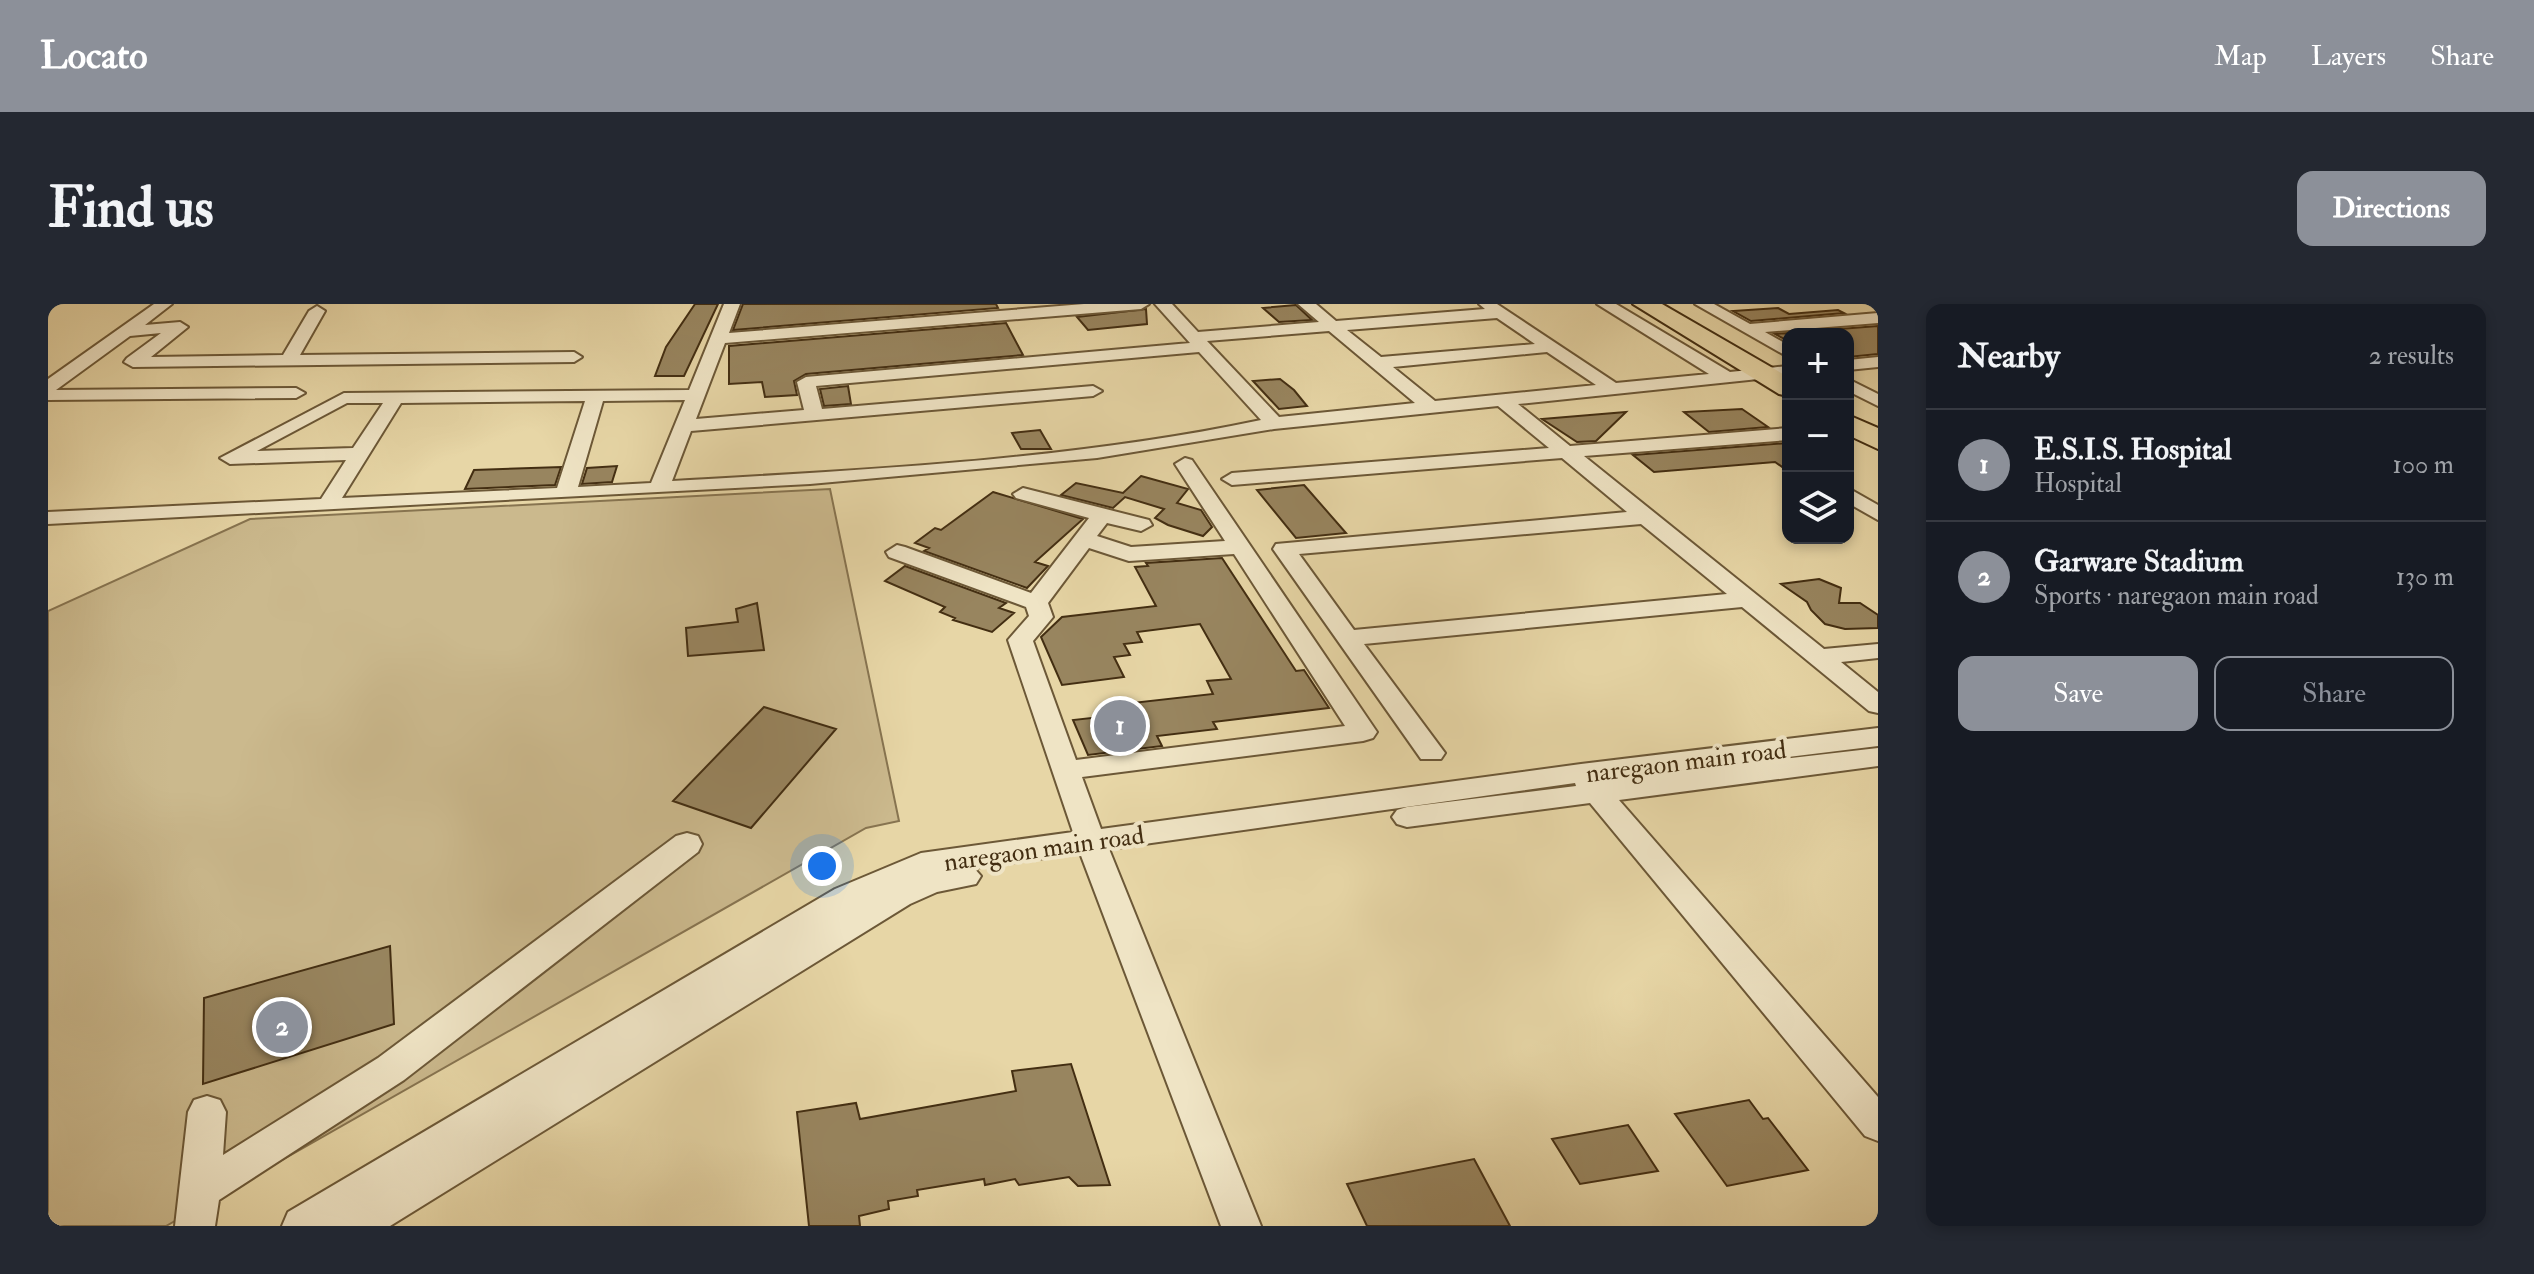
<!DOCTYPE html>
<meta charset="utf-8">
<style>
:root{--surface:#171b24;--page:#242831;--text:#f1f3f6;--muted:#9ea1a6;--line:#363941;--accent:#8c9099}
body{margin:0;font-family:"IM FELL Double Pica",serif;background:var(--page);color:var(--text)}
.controls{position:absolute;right:24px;top:24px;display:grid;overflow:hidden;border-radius:16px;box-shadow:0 4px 12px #0003}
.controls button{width:72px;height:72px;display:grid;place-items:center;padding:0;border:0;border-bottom:2px solid var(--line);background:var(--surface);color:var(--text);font:40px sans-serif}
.you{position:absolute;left:774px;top:562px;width:28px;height:28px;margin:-20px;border:6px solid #fff;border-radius:50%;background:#1a73e8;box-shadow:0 0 0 12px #1a73e833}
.badge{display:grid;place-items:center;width:52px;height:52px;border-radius:50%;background:var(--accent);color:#fff;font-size:26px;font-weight:700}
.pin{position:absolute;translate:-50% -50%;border:4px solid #fff;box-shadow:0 2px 8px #0006}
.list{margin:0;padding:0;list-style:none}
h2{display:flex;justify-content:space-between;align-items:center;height:104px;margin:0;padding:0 32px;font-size:34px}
h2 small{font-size:26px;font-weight:400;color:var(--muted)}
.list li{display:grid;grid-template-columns:52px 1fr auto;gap:24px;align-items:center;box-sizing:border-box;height:112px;padding:0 32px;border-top:2px solid var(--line)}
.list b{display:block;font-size:30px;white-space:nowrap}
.list p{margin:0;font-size:26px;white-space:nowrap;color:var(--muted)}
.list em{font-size:26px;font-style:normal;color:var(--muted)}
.actions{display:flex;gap:16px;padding:24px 32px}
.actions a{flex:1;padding:18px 0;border:2px solid var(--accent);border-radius:16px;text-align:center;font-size:28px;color:var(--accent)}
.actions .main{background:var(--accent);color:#fff}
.icon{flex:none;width:44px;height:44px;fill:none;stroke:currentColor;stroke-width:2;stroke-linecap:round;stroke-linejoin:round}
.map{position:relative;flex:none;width:1830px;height:922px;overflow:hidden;border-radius:16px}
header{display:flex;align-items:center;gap:48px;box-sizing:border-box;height:112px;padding:0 40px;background:var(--accent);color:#fff}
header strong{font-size:38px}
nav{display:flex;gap:44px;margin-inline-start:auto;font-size:28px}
.intro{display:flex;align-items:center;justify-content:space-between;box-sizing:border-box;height:192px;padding:0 48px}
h1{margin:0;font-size:56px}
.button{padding:20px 36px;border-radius:16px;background:var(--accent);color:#fff;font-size:28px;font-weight:700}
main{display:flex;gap:48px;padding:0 48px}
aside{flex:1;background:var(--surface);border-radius:16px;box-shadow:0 4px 12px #0003}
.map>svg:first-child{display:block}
.green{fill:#cbb98d;stroke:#877450;stroke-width:2}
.building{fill:#98855f;stroke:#432e12;stroke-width:2}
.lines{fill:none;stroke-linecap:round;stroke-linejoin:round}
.minor-casing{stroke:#6c5837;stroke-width:4}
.highway-casing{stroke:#432e12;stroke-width:4}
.minor{fill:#efe4c5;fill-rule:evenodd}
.highway{fill:#e7d6a6;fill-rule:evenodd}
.labels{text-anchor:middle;stroke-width:8;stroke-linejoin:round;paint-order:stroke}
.street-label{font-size:26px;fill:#432e12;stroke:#efe4c5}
</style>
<header>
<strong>Locato</strong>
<nav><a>Map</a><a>Layers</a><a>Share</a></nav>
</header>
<div class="intro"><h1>Find us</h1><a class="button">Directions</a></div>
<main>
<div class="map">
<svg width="1830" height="922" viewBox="0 0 1830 922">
<rect width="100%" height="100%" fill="#e7d6a6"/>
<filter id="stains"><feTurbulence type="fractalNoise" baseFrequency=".0025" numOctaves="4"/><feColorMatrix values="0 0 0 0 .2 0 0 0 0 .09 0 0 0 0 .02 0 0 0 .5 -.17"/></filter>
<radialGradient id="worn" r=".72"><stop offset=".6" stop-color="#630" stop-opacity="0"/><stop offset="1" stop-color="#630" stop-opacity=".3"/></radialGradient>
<!-- green -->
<path class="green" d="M782,185L851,517L818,524L118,922H0V307L202,215Z"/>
<!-- building -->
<path class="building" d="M647,0H670L636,72H607L618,43Z
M695,0H948L950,4L685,26Z
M1248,1L1264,16L1231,18L1215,4Z
M1730,4L1741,10L1790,6L1796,9L1703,17L1685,7Z
M1098,5L1099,20L1040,26L1029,13Z
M958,19L975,51L758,70L746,77L749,91L717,93L714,78L681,80V42Z
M1830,22V50L1800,53V30H1740V37L1727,30Z
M1232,75L1246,86L1259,102L1231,105L1205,77Z
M800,82L803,100L776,102L772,85Z
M1694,105L1720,123L1661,128L1636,108Z
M1578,108L1548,137L1529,138L1494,115Z
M992,126L1003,145H973L964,129Z
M1740,139V167L1727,158L1606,168L1585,151Z
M569,162L564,178L534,180L539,164Z
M513,163L507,181L417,185L426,166Z
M1093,172L1140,185L1129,199L1153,206L1164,223L1155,232L1120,221L1107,214L1116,205L1077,193L1065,204L1013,191L1028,179L1075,189Z
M1256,181L1298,229L1248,234L1209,186Z
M945,188L1035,215L987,258L1000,262L979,284L876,247L881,244L867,239L887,224L893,226Z
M1174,254L1248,367L1256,366L1281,404L1165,418L1169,425L1109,432L1114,442L1040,451L1025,416L1080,410L1075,400L1165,390L1159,377L1183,375L1152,320L1089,328L1094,338L1076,340L1082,351L1066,353L1076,373L1014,381L993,333L1014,313L1108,302L1087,263L1100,262L1098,259Z
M857,262L958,299L951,304L966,309L944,328L905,316L907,314L892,308L897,303L837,277Z
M1771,275L1793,284L1791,299H1812L1830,311V324L1797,325L1777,320L1763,306L1759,298L1733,280Z
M709,299L716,346L640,352L638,324L690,318L688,305Z
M716,403L788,425L703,524L625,497Z
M342,642L346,720L155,780L156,694Z
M1023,760L1062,881L1030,882L1021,873L971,881L967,875L937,881L936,875L869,886L870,892L840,897L841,905L811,912L812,922H761L749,808L808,799L812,815L968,787L964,767Z
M1701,796L1715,815L1720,814L1760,866L1679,882L1627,810Z
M1580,821L1610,867L1532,880L1504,835Z
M1426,855L1462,922H1319L1299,880Z"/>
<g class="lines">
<!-- minor casing -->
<g class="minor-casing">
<path id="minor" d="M106,0H124L97,21L132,18L140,23L103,53L235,51L261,7L269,2L277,7L252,51L526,48L534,53L526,58L85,63L76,58L79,54L113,29L82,32L8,86L248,84L257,89L248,94L0,96V75Z
M676,0H692L681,29L1036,0H1101L1093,5L677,39L648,115L756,106L749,78L758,73L1142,39L1107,0H1124L1150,28L1271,18L1250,0H1268L1288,17L1437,5L1431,0H1449L1568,79L1661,70L1549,0H1568L1682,68L1740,62V72L1470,100L1522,142L1740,124V136L1536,152L1776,345L1830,340V354L1793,358L1830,388V409L1821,407L1694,303L1316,340L1397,449L1393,455H1373L1225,245L1228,240L1579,208L1514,154L1184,181L1174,175L1184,169L1501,144L1450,102L1226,125L1049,154L762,180L0,220V208L273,195L298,156L182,160L172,154L296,89L641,86ZM1449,14L1487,40L1333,53L1299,26ZM1281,27L1367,99L1231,113L1159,37ZM1151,48L1213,116C1024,156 817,166 624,177L643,127L1045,92L1054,87L1045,82L774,105L768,82ZM1499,48L1548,81L1387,97L1345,63ZM637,96L603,179L530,183L555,97ZM537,97L509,184L294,194L353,99ZM299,99H335L305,144L209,147ZM1593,220L1679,290L1306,326L1251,250Z
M1647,0H1666L1702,20L1830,9V19L1717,28L1740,41V53Z
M1830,53V63L1800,66V56Z
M1800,75L1830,90V102L1800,87Z
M1137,154L1144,156L1329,428L1325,434L1315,437L1034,473L1053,525L1533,460L1830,424V442L1554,476L1830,444V462L1571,496L1830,793V837L1817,832L1542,499L1359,523L1349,520L1344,513L1349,506L1359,503L1528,482L1527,479L1061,545L1213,922H1173L1032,549L926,564L933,572L928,580L889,588L862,600L342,922H234L240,908L787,585L873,549L1025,528L960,336L981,312L978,303L841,253L838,248L849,241L857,243L983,289L1041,214L968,194L965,190L975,184L1101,216L1104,221L1093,227L1059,219L1049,232L1083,243L1177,237L1127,160ZM1041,244L1081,257L1186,250L1297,422L1028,456L985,337L1005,313L1000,299Z
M1800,184L1830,201V216L1800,199Z
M639,529L650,532L654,540L650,548L356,776L171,896L167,922H127L140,808L146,796L159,792L172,796L178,808L175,851L330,754L628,532Z"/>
</g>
<!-- highway casing -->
<g class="highway-casing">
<path id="highway" d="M1585,0H1614L1740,73V92L1731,90Z
M1800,111L1830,124V145L1800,131Z"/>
</g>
<!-- minor -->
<use href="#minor" class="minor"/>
<!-- highway -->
<use href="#highway" class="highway"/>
</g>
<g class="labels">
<!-- street labels -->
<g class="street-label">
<text transform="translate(1638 457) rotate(-7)" y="9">naregaon main road</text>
<text transform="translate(996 544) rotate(-8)" y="9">naregaon main road</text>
</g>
</g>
<rect width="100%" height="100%" filter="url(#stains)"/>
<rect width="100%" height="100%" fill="url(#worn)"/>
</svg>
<div class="controls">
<button>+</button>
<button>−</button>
<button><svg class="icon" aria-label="layers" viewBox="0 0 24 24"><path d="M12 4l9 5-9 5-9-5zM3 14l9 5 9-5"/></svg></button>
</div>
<div class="you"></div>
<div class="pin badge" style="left:1072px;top:422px">1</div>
<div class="pin badge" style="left:234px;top:723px">2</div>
</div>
<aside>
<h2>Nearby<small>2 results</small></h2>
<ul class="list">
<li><span class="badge">1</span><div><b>E.S.I.S. Hospital</b><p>Hospital</p></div><em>100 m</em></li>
<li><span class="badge">2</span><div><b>Garware Stadium</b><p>Sports · naregaon main road</p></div><em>130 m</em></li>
</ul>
<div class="actions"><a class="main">Save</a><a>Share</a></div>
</aside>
</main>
